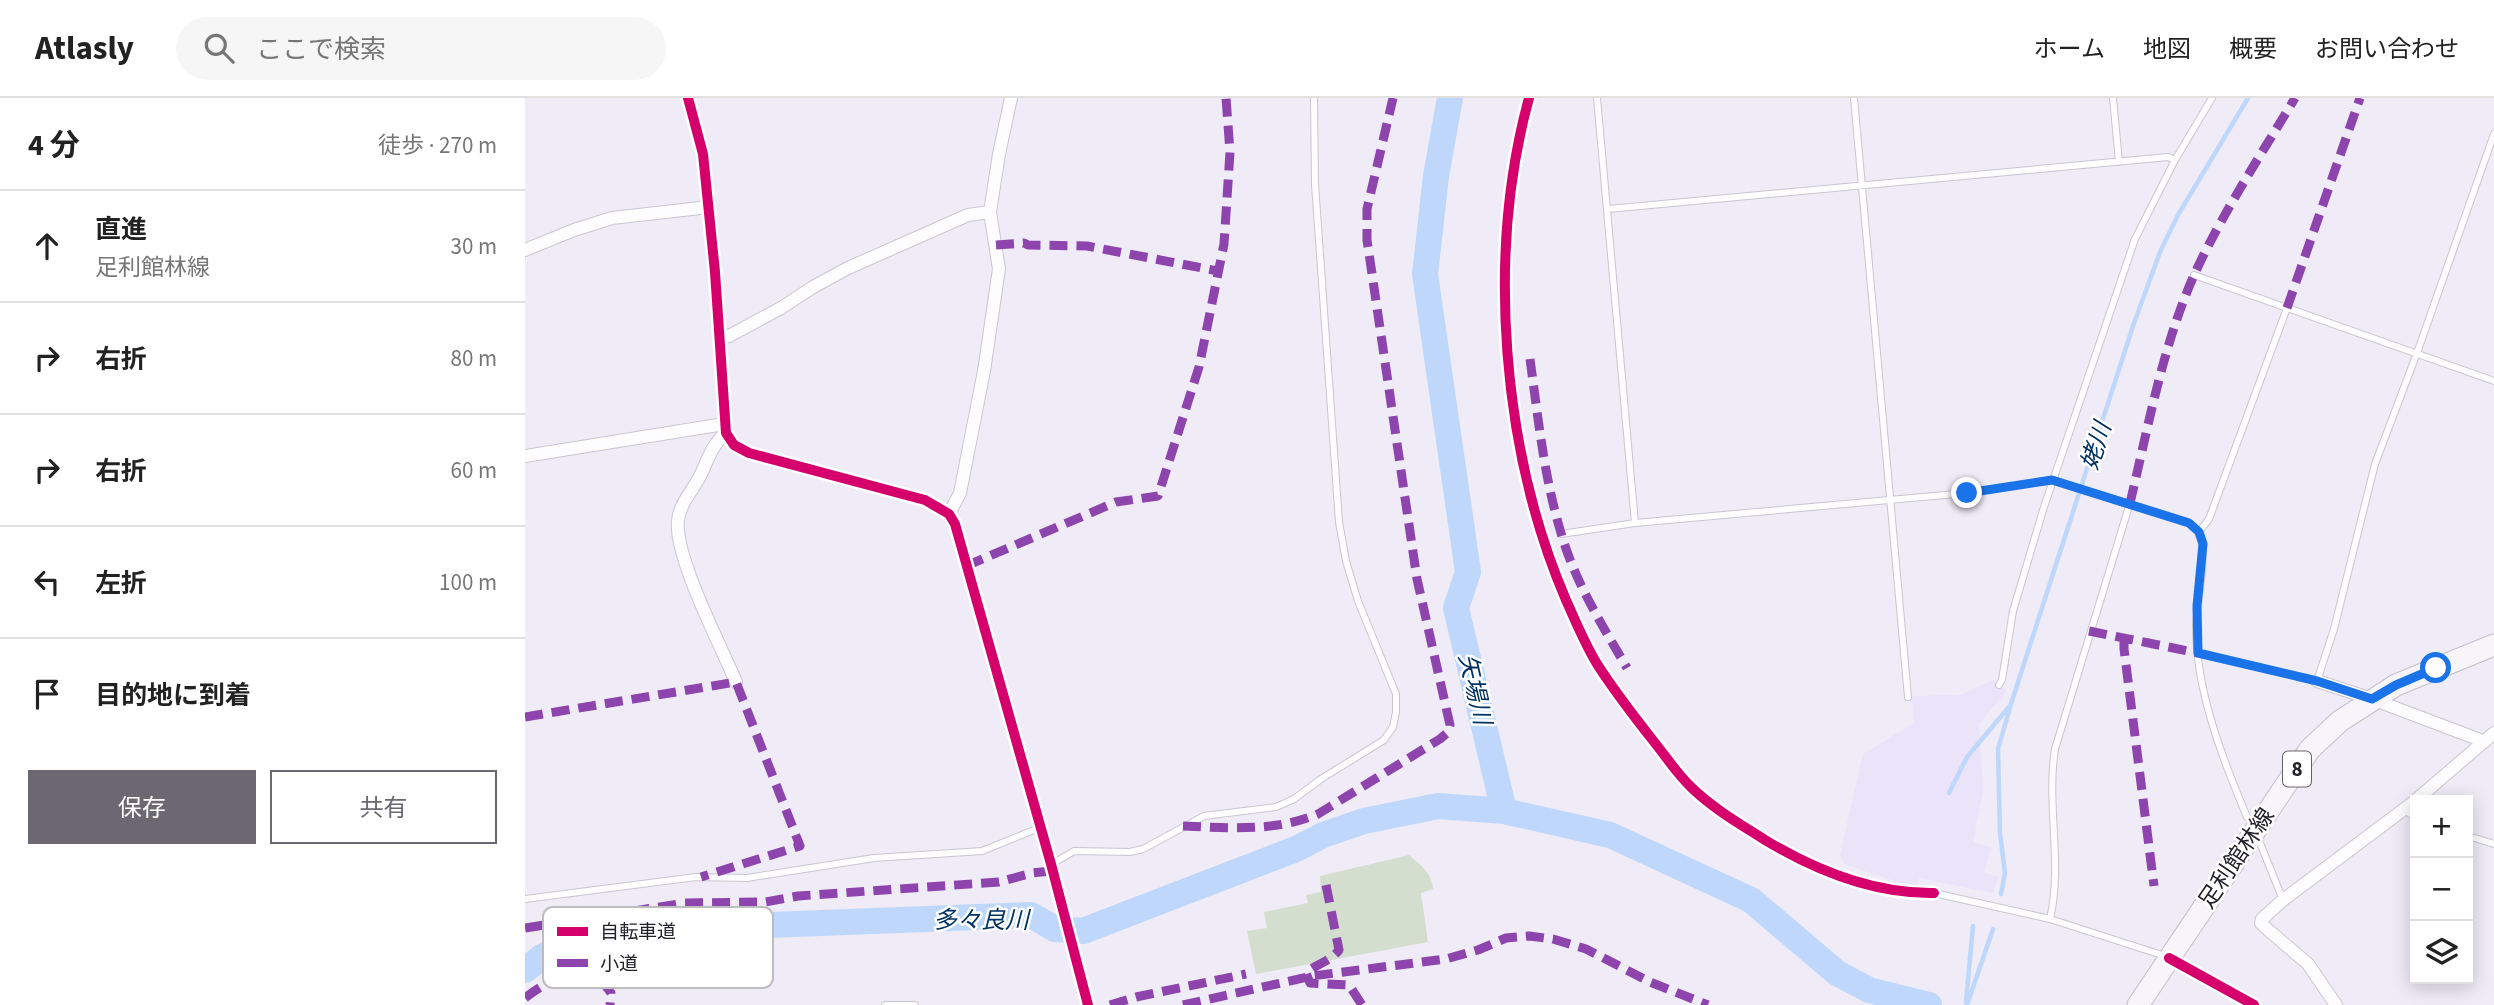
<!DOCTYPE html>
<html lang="ja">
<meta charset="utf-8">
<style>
:root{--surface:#fff;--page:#f6f6f6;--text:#222;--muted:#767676;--line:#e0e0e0;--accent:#6b6872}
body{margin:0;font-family:"Source Sans 3","Noto Sans JP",sans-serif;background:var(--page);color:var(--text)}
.controls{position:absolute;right:21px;bottom:21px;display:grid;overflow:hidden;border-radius:0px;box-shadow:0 4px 18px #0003}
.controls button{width:63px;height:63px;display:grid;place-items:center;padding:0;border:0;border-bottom:2px solid var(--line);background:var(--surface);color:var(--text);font:35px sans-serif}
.stop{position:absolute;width:21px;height:21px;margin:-16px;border:5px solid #1a73e8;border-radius:50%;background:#fff}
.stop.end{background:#1a73e8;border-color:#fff;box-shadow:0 2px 7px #0008}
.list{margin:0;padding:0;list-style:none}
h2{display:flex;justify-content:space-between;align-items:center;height:91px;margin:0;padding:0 28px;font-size:30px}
h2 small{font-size:23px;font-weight:400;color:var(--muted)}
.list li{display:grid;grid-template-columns:46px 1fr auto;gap:21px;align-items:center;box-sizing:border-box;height:112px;padding:0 28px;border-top:2px solid var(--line)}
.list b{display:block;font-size:26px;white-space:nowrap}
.list p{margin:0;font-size:23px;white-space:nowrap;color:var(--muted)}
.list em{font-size:23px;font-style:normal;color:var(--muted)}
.actions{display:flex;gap:14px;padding:21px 28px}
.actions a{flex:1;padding:16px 0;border:2px solid var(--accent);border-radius:0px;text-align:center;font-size:24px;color:var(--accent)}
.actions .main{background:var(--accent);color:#fff}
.icon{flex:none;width:38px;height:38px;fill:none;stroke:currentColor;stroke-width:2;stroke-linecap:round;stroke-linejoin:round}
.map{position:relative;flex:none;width:1969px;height:907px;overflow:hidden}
header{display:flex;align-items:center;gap:42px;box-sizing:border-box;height:98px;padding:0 35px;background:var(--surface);border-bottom:2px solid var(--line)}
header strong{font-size:33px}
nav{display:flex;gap:38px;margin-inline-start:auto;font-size:24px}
.search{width:490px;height:63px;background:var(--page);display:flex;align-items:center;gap:18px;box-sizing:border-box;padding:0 24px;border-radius:38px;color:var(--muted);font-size:26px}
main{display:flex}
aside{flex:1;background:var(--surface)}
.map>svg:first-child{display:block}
.built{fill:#eae3f9}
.green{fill:#d4decf}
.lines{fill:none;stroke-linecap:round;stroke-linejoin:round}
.stream{stroke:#bed7fa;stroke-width:4.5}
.river{stroke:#bed7fa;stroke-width:26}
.lane-casing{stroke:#cac6d1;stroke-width:8}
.street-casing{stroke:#cac6d1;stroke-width:14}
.primary-casing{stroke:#c4c0cc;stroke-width:23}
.lane{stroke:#fdfcfe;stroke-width:6}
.street{stroke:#fdfcfe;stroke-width:12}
.primary{stroke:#f7f5fa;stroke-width:21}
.quiet{stroke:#8e44ad;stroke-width:9;stroke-dasharray:18 9;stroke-linecap:butt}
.cycleway-casing{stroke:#fff;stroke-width:15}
.cycleway{stroke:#d6006c;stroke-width:10}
.route{stroke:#1a73e8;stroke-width:9}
.labels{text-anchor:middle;stroke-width:5;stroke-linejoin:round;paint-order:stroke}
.shield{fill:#fff;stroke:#66646a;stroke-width:2}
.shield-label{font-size:21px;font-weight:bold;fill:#24212a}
.street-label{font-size:23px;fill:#24212a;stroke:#fff}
.water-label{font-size:24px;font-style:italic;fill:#003263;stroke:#fff}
.key{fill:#fff;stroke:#bdbcbf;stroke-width:2}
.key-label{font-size:19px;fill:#24212a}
</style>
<header>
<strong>Atlasly</strong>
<div class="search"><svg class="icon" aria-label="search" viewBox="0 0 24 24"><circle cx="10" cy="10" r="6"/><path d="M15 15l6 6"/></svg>ここで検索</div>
<nav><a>ホーム</a><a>地図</a><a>概要</a><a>お問い合わせ</a></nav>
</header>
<main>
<aside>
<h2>4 分<small>徒歩 · 270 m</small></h2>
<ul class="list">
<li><svg class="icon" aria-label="ahead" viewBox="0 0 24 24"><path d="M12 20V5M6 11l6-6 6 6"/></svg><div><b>直進</b><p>足利館林線</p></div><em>30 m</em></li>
<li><svg class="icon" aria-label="right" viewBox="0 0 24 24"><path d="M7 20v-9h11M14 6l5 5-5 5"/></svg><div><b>右折</b></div><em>80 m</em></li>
<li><svg class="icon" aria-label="right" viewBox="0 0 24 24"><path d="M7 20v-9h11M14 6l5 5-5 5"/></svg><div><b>右折</b></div><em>60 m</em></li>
<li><svg class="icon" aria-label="left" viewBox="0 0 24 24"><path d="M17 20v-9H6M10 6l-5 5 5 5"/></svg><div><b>左折</b></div><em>100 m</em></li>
<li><svg class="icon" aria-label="arrive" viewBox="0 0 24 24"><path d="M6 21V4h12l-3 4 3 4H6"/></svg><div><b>目的地に到着</b></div></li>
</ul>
<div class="actions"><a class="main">保存</a><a>共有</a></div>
</aside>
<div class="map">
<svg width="1969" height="907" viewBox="0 0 1969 907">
<rect width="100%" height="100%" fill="#efebf7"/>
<!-- built -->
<path class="built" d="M1468,582L1481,593L1454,626L1458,692L1448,744L1466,749L1459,775L1473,779L1468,795L1394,780L1391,790L1319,766L1315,757L1338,656L1389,625L1387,598L1435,597Z"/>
<!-- green -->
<path class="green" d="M884,757C896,768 907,774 908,791L896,795L903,844L731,876L722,833L742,830L739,814L783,805L781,797L796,794L795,778Z"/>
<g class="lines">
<!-- stream -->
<path class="stream" d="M1424,695L1442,659L1483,610
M1476,796L1480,775L1475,735L1473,651L1486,606L1608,228L1635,154L1653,117L1723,0
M1441,904L1448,828
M1442,907L1468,831"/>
<!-- river -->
<path class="river" d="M925,0L911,78L900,176L943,474L931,510L979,713
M0,872L18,858L115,834L142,831L506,817L530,831L558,833L771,751L798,737L839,723L913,708L979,713L1085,737L1226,802L1312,875L1344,892L1404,907"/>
<!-- lane casing -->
<g class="lane-casing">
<path id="lane" d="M1072,0L1110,425
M1329,0L1383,599
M1588,0L1594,64
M1083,111L1643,59L1650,62
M1669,177L1969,283
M1674,434L1684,421L1762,210
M1036,436L1110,425L1442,395L1527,382L1657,422C1663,424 1671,429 1674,435C1684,450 1671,508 1671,530C1671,593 1698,662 1722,719
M1673,555L1792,583L1809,531L1850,366L1892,255L1969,36
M1474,587L1477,582L1488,513L1519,409L1610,141L1650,62L1687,0
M1880,712L1890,720
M1943,738L1969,746
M1735,745L1758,802
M527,766L549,753L605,754L618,751L679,718L751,709L769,701L796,681L859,642L868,629L871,614V596L833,503L821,463L814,424L790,86L789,0
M1409,795L1525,821L1640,858
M0,801L171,779L222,780L349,760L457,753L514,730
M1525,821C1538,765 1521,707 1530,651L1605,405
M360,907H390"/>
</g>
<!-- street casing -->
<g class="street-casing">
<path id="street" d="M163,0L178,56L190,174L201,335L209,347L224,355L400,402L424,416L430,426L526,766L563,907
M0,152L49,132L87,120L184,109
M195,239L204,238L256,210L288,189L323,170L443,117L465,114
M201,335C186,347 183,363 174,380C167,393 154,407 153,423C149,458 196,548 211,584
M0,358L199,326
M424,416L435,395L459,273L474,171L465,114L474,56L486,0
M1792,583L1847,601L1958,643
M1891,702L1969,635
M1811,907L1783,866L1741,830L1736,825L1737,821L1758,802L1890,703"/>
</g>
<!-- primary casing -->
<g class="primary-casing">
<path id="primary" d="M1613,907L1785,651L1815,623L1871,587L1969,547"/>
</g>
<!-- lane -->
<use href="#lane" class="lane"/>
<!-- street -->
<use href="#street" class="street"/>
<!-- primary -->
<use href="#primary" class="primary"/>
<!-- quiet -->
<path class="quiet" d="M471,147L499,145L503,147L562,148L693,173
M1762,210L1835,0
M1005,261C1013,319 1019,379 1036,435C1050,484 1077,527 1102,570
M1605,405C1623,330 1638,246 1670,175C1698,114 1736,57 1770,0
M441,468L591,404L633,398L674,269L699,146L705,54L701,0
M1564,533L1673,555
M1599,540V551L1629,788
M0,619L211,584L275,748L176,779
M658,728C703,730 750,734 793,716L915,641L922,635L925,627L892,481L842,142V111L868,0
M801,787L814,852C806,863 791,866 781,875L785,885L824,887L837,907
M0,830L160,805L240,804L273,798L474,784L507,775L527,773
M0,900C25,880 64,861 86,895L85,907
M585,907L611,899L721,876
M658,907L787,878L921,861L953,852L981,840L1004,838L1028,841L1061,851L1125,884L1183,907"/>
<!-- cycleway casing -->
<g class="cycleway-casing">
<path id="cycleway" d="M163,0L178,56L190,174L201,335L209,347L224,355L400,402L424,416L430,426L526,766L563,907
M1004,0C961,157 977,353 1041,502C1051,524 1061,549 1074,569C1091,595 1111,621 1130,645C1142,660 1153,677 1167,690C1189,711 1215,726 1240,742C1290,772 1350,796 1409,795
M1644,860L1729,907"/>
</g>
<!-- cycleway -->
<use href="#cycleway" class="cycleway"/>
</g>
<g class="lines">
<!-- route -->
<path class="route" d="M1442,395L1527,382L1664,425L1674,434L1678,446L1672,508L1673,555L1792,583L1847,601L1871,587L1911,570"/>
</g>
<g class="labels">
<!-- shield labels -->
<rect class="shield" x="1758" y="653.5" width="28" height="35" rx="5"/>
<g class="shield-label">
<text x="1772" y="678">8</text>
</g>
<!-- street labels -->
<g class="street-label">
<text transform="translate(1711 760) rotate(-56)" y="8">足利館林線</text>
</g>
<!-- water labels -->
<g class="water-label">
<text transform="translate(1571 348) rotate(-72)" y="8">姥川</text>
<text transform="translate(950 591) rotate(77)" y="8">矢場川</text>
<text x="456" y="830">多々良川</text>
</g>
</g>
<!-- legend -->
<rect x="18" y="809" width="230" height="81" rx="10" class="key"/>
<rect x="32" y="829" width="31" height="9" fill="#d6006c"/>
<rect x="32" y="861" width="31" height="8" fill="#8e44ad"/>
<g class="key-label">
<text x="75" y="840">自転車道</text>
<text x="75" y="872">小道</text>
</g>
</svg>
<div class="controls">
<button>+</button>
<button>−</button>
<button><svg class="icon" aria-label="layers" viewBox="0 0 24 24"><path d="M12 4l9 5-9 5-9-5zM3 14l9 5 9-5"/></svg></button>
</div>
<div class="stop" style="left:1911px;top:570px"></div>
<div class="stop end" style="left:1442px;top:395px"></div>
</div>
</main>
